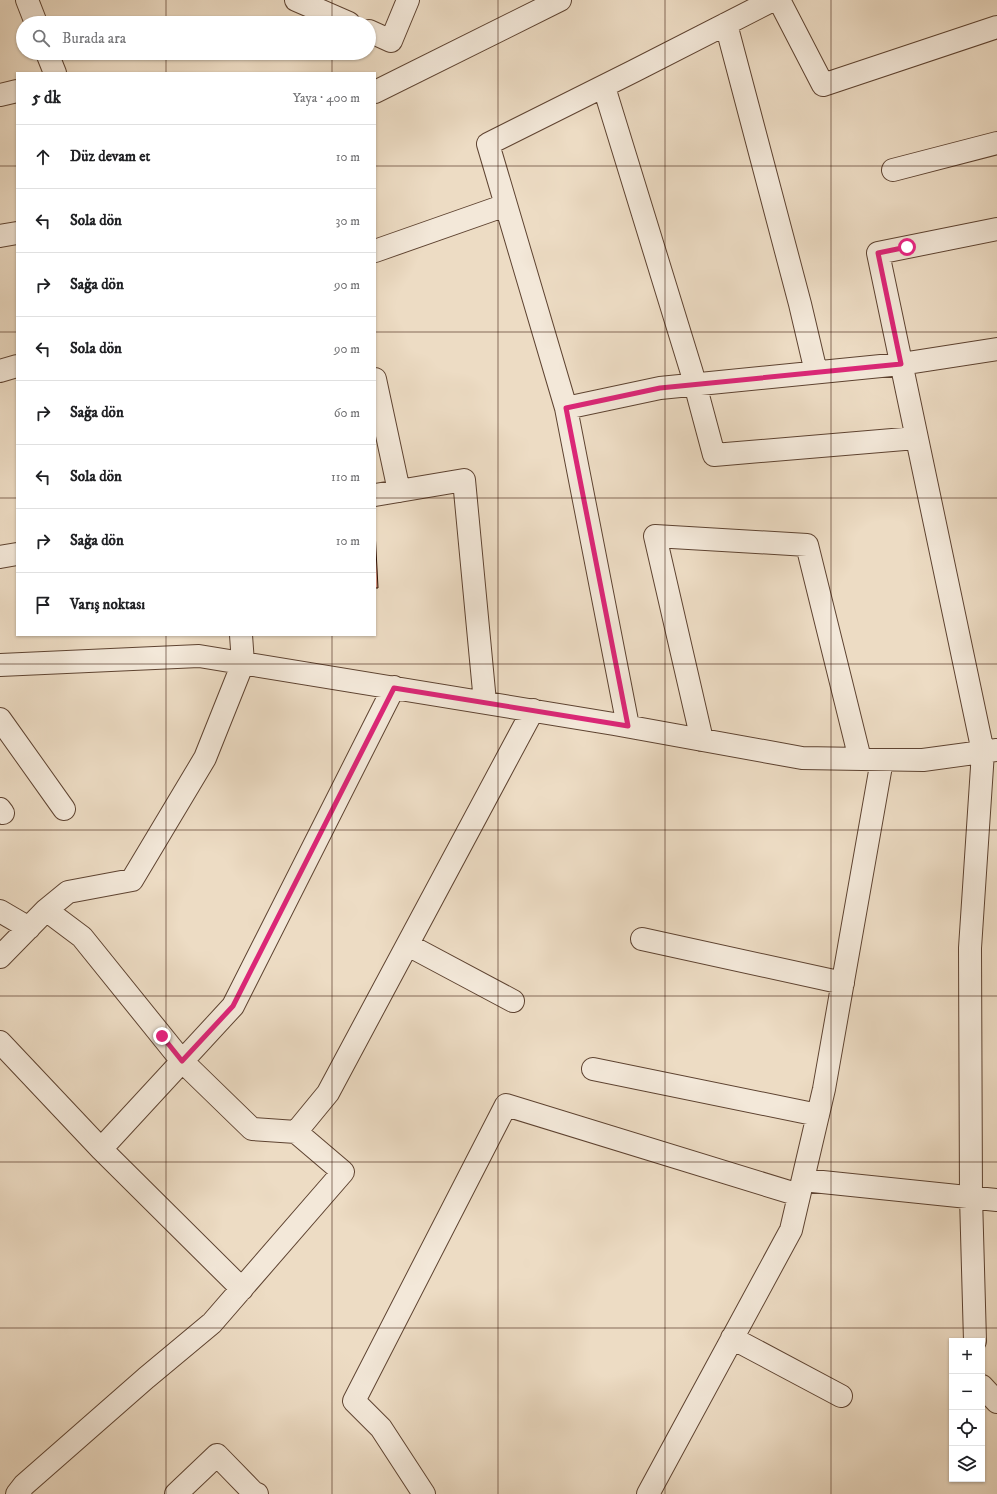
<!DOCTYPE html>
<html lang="tr">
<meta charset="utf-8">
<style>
:root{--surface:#fff;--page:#f2f2f2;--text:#202124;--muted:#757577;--line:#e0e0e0}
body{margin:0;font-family:"IM FELL DW Pica",serif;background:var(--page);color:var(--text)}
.controls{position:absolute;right:12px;bottom:12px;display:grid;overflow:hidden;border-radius:0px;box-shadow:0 1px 3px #0004}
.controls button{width:36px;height:36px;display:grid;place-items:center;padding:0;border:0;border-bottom:1px solid var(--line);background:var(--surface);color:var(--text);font:20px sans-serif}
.stop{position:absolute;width:12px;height:12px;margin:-9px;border:3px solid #db2777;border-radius:50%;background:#fff}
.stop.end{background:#db2777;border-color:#fff;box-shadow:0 1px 4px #0008}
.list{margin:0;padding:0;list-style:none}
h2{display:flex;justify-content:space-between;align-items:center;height:52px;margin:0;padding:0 16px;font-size:17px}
h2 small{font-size:13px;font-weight:400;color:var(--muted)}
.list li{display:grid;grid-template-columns:26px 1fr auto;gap:12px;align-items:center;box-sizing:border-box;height:64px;padding:0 16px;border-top:1px solid var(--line)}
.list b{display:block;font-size:15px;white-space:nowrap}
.list em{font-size:13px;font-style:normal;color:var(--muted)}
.icon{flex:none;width:22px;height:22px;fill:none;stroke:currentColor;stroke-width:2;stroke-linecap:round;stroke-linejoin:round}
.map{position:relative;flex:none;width:997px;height:1494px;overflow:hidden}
.search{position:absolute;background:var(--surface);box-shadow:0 1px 3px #0004;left:16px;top:16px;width:360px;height:44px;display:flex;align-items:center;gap:10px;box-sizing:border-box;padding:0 14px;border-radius:22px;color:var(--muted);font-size:15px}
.panel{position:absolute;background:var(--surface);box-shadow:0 1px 3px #0004;left:16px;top:72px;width:360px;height:564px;border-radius:0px}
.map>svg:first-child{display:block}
.building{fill:#e69b89;stroke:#2f1000}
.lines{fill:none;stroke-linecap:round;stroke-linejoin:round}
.minor-casing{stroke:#5e4331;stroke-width:24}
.minor{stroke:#f3e8d9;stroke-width:22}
.route{stroke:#db2777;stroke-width:5}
.grid{fill:none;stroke:#2f1000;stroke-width:1;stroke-opacity:0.55}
</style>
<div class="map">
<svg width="997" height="1494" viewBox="0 0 997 1494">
<rect width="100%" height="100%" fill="#eddcc4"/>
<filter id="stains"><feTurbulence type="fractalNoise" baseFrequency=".005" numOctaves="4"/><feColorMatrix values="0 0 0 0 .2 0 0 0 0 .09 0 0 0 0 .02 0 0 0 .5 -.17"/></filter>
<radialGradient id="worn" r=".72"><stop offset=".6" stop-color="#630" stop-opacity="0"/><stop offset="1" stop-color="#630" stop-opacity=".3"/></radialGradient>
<!-- building -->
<path class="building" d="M375,531L378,588H375Z"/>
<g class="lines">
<!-- minor casing -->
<g class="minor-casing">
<path id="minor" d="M27,0L36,23
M296,0L349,23
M773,0L634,71L488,144L566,408L660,388L901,364L997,349
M779,0L823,85L997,27
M726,24L800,304L816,372
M369,31L391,41L408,0
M47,53L55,73
M604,87L692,373L714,455L916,438
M375,92L560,0
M0,95L17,91
M893,170L997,143
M0,236L17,233
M375,251L506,205
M0,371L17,366
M375,379L399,491
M566,408L628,726
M375,495L464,480L485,702
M0,557L17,554
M241,635L243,663L205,758L132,880L68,892L46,910L82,937L182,1061L252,1129L296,1132
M0,665L199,656L614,724L802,758L923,760L997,750
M0,719L64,809
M702,740L655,536L807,545L860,759
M0,809L3,813
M0,911L29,928
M642,939L843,983
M408,945L513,1001
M0,957L46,910
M0,1042L101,1149L242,1289
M593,1069L818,1115
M101,1149L233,1006L394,687
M803,1180L997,1200
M732,1338L841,1396
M975,1341L971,1197L970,948L983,752L878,253L997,229
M982,1386L997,1402
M17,1494L24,1485L146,1378L212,1323L343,1172L296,1132L328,1093L533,710
M176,1494L217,1455L254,1493L257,1494
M424,1494L381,1428L354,1401L506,1105L799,1195
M648,1494L791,1230L824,1089L882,760"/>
</g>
<!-- minor -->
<use href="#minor" class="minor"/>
</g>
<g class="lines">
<!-- route -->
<path class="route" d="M162,1036L182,1061L233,1006L394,688L628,726L566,408L660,388L901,364L878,253L907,247"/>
</g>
<!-- grid -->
<path class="grid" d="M166,0V23M332,0V23M498,0V1494M665,0V1494M831,0V1494M166,53V73M332,53V73M0,166H17M375,166H997M0,332H17M375,332H997M0,498H17M375,498H997M166,635V1494M332,635V1494M0,664H997M0,830H997M0,996H997M0,1162H997M0,1328H997"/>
<rect width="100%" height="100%" filter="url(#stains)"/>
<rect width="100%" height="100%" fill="url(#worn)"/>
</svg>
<div class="controls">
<button>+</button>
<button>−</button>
<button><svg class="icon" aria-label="locate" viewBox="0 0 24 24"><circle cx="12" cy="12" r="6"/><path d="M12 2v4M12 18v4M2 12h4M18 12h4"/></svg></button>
<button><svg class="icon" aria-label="layers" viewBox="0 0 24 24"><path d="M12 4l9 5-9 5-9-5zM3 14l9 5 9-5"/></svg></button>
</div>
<div class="stop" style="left:907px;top:247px"></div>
<div class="stop end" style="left:162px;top:1036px"></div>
<div class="search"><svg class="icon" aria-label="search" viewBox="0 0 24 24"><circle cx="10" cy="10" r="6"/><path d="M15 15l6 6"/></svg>Burada ara</div>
<section class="panel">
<h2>5 dk<small>Yaya · 400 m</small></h2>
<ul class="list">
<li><svg class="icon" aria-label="ahead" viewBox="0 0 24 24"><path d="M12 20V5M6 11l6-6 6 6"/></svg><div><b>Düz devam et</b></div><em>10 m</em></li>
<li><svg class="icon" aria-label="left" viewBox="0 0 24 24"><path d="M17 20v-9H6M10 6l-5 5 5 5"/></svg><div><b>Sola dön</b></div><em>30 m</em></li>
<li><svg class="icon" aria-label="right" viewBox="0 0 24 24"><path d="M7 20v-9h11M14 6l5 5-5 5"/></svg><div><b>Sağa dön</b></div><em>90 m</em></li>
<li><svg class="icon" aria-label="left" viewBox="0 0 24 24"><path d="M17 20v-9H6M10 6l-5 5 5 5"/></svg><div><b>Sola dön</b></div><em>90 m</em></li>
<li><svg class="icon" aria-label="right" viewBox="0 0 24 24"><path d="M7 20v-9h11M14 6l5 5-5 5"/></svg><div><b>Sağa dön</b></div><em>60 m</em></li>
<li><svg class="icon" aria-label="left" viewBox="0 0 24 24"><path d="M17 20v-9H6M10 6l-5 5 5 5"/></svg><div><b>Sola dön</b></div><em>110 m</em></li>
<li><svg class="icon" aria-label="right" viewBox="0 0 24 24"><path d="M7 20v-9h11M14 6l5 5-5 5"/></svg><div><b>Sağa dön</b></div><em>10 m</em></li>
<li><svg class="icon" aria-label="arrive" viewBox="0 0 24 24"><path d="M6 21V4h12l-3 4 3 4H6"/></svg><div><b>Varış noktası</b></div></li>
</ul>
</section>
</div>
